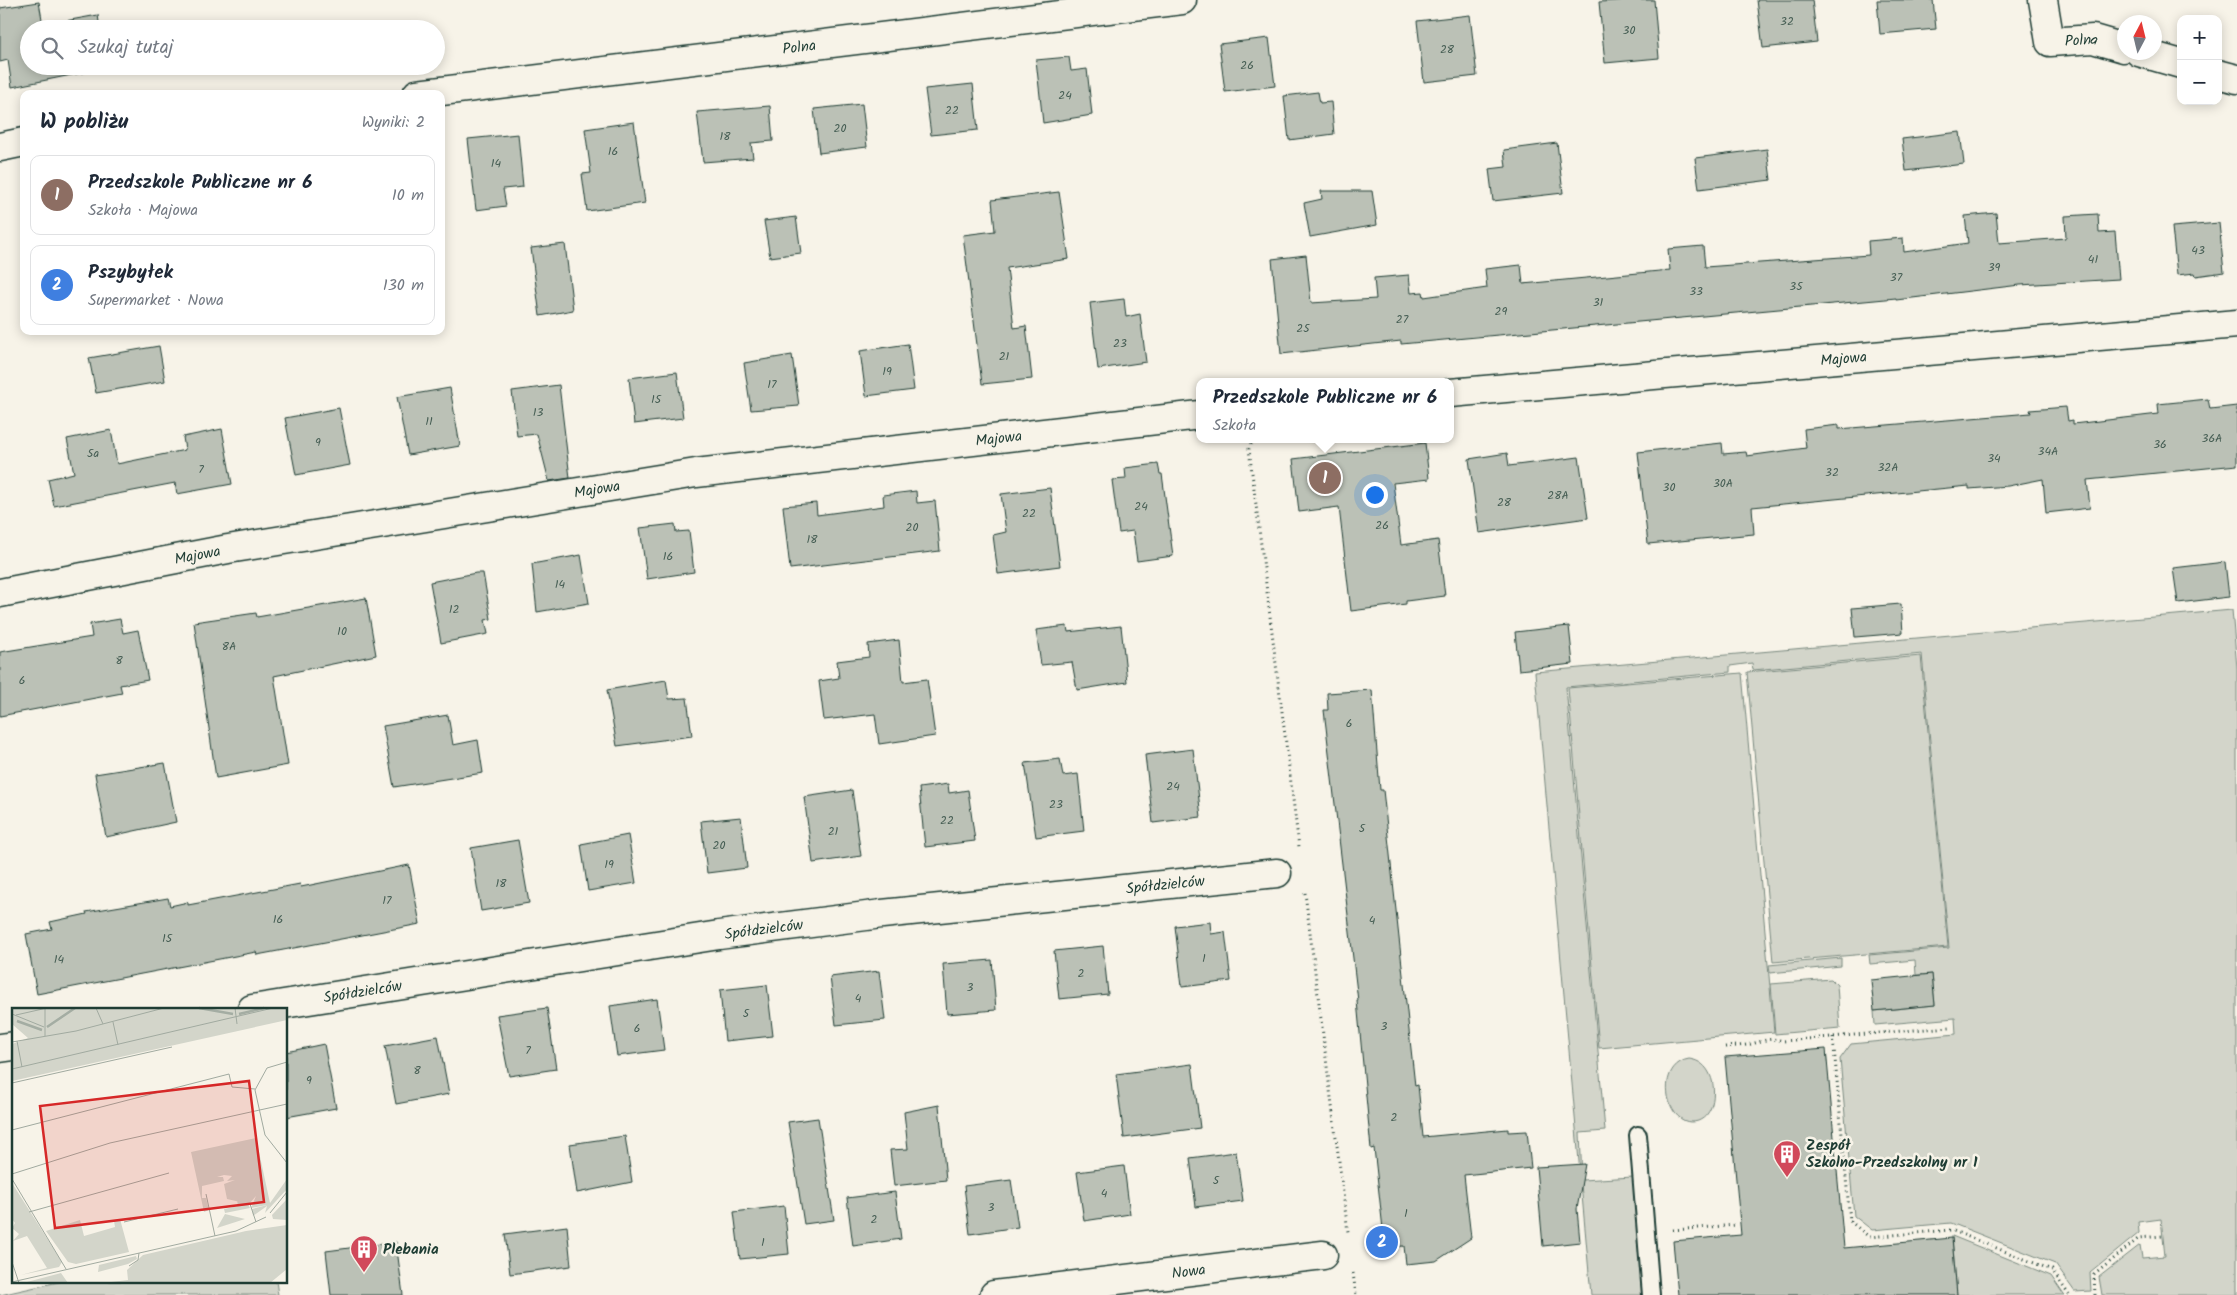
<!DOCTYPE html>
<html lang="pl">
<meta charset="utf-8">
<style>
:root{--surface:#fff;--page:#f6f6f7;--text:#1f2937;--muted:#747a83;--line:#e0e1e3;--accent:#2563eb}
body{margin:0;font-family:Kalam,sans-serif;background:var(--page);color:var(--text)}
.controls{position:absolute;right:15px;top:15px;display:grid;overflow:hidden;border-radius:10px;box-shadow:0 2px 12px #0003}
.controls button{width:45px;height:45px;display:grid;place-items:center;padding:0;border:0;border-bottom:1px solid var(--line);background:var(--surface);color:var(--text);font:25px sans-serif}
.compass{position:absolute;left:2117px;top:15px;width:45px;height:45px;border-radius:50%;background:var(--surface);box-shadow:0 2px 12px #0003;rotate:7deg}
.you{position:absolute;left:1374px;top:494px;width:18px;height:18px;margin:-12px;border:4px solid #fff;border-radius:50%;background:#1a73e8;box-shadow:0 0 0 8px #1a73e833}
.badge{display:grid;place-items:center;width:32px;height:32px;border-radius:50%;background:var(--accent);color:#fff;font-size:16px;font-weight:700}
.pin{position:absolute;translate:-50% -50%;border:2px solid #fff;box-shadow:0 1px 5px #0006}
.popup{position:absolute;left:1196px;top:378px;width:258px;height:65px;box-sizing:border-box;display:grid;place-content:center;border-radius:10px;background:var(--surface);filter:drop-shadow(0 1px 4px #0005);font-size:16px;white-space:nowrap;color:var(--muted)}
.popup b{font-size:19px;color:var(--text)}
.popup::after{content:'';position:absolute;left:50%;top:100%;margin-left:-10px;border:10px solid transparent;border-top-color:var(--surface)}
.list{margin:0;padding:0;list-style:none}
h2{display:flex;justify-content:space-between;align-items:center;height:65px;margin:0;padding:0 20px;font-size:21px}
h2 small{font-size:16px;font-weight:400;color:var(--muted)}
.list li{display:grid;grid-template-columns:32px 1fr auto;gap:15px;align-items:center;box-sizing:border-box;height:80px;margin:0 10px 10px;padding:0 10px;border:1px solid var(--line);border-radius:10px}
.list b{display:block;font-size:19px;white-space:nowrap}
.list p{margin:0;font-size:16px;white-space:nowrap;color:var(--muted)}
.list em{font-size:16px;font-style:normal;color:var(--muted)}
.icon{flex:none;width:28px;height:28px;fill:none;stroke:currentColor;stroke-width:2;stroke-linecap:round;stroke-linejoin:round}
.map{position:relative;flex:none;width:2237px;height:1295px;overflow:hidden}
.search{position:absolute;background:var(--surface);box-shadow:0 2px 12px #0003;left:20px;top:20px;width:425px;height:55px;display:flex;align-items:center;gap:12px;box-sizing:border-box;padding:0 18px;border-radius:28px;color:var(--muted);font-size:19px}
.panel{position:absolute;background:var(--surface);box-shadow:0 2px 12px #0003;left:20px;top:90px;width:425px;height:245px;border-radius:10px}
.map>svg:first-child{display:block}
.green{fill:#d3d5ca;stroke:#79897f}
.building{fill:#bbc1b6;stroke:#1f3d34}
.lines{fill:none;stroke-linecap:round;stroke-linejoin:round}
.service-casing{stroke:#1f3d34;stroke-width:20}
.minor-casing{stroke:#1f3d34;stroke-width:31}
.path{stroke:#1f3d34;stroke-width:3;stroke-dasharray:1 4;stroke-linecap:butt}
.service{stroke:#f7f3e8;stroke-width:16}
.minor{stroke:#f7f3e8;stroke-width:28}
.labels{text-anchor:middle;stroke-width:5;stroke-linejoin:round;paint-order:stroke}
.number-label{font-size:12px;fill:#465e54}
.street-label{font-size:15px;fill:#1f3d34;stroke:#f7f3e8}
.poi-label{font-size:15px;font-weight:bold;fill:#1f3d34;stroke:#f7f3e8;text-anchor:start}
.inset-river{fill:none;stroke:#a4ada3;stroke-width:2.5}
.inset-road{fill:none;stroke:#a1aaa0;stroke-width:1}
.view{fill:#d62828;fill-opacity:0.15;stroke:#d62828;stroke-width:2.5}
.inset-edge{fill:none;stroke:#1f3d34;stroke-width:2.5}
</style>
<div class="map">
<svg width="2237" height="1295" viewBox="0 0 2237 1295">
<rect width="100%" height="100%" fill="#f7f3e8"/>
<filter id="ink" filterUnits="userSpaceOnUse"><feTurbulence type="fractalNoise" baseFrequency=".02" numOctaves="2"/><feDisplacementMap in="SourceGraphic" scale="10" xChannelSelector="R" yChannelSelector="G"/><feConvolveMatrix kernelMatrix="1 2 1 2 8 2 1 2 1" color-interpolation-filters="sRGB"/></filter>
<g filter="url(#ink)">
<!-- green -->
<path class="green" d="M2232,610L2237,668V1295H2102L2099,1277L2140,1245L2142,1258L2165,1256L2161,1219L2138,1222L2139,1233L2090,1273L2091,1291L2075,1292L2055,1264L1951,1223L1872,1230L1854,1216L1840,1059L1851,1044L1956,1034L1955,1018L1875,1025L1874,1011L1935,1005L1932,974L1916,975L1915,960L1870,964L1869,955L1949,948L1922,654L1753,670L1752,663L1730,666V672L1566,687L1605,1131L1580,1133L1582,1180L1633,1177L1642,1295H1591L1535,672Z
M1921,656L1948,947L1773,962L1747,672Z
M1742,673L1774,1032L1599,1048L1568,688Z
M1841,958V966L1770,973L1769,965Z
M1831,979L1837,985L1840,1028L1775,1034L1771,984Z
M1689,1059C1710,1061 1717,1085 1712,1104C1710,1111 1706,1118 1698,1121C1666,1131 1653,1065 1689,1059Z
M1952,1236L2051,1276L2064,1295H1957Z
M63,1281H276L278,1295H0Z"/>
<!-- building -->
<path class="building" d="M1630,0H1654L1659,58L1605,63L1599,2Z
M1757,0H1812L1817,42L1763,48Z
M1877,0H1933L1936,29L1880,34Z
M39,2L43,25L98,15L100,29H29V66H106V68L12,87L8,60L0,62V8Z
M1470,15L1477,76L1424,82L1417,21Z
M1269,38L1275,86L1225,92L1219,44Z
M1069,57L1071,71L1087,69L1092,115L1043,123L1036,60Z
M973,84L978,130L931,135L925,89Z
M1318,92L1320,103L1331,102L1334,134L1289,140L1284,96Z
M862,104L867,147L819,153L814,109Z
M770,106L773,141L751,143L753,158L703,162L697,112Z
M634,122L645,203L587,211L582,174L591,173L585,129Z
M1960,132L1964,164L1906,171L1902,139Z
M518,134L523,187L503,189L506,206L476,210L468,139Z
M1557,143L1563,193L1493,201L1489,169L1506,167L1504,150Z
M1767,149L1771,180L1699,189L1695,158Z
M1321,191H1372L1377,225L1310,237L1304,203L1322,199Z
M1059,192L1069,259L1007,268L1014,328L1026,326L1032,379L982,384L963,235L995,231L992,200Z
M1996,213L1999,243L2066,238L2065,216L2098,214L2099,233L2115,232L2119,279L2020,285L1896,300V298L1822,305L1401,344V341L1281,354L1272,259L1306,255L1311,303L1376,299L1374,278L1409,275L1411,293L1423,292L1424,297L1487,288L1485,269L1521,265L1523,284L1670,270L1668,249L1703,246L1705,267L1869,255L1868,241L1903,238L1904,252L1968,243L1965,216Z
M796,217L801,253L770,257L764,221Z
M2219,223L2224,272L2196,276L2195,273L2177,275L2172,227Z
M565,244L573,310L540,316L531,248Z
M1124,299L1126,317L1140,314L1146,362L1098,369L1090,303Z
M908,344L914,390L866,396L860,351Z
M159,346L165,381L96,393L89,358Z
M792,355L799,406L751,410L744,363Z
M677,372L683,418L634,424L629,378Z
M559,385L570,478L549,481L537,434L517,436L512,391Z
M450,388L460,446L408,455L397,397Z
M2208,399L2210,409L2237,406V465L2087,480L2090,508L2046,513L2043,479L2008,486L1969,489V486L1752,507L1754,534L1648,544L1638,452L1722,443L1723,454L1746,452L1747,456L1806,448L1804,429L1839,425V429L2031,413L2030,410L2066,407L2068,421L2073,420V424L2159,414L2158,404Z
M339,408L350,465L296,475L285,418Z
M222,429L232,484L177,494L175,483L54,506L48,479L74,473L67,439L111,430L117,464L185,450L183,437Z
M1425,443L1429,479L1393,483L1401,545L1438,540L1445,596L1406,601V604L1351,611L1339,507L1299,512L1293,459Z
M1507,453L1509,466L1579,457L1588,518L1479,533L1469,459Z
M1158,464L1160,474H1162L1173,556L1137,561L1133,531L1119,533L1112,480L1126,479L1125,468Z
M1050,488L1060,566L998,574L993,535L1006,532L1001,494Z
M916,491L917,503L935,501L940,551L790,569L783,506L816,503L817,515L884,506L883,495Z
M675,524L676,532L689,531L694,572L647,579L640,528Z
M581,555L589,603L537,612L532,564Z
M2225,562L2229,597L2178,603L2173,568Z
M476,573H483L491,619L485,620L488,634L441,643L430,582Z
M366,598L376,655L274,676L288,765L216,778L194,622L256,613L257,617Z
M1901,604L1903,633L1855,637L1852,608Z
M120,619L123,633L138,630L148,680L120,685L122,693L0,716V652L92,637L90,624Z
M1067,626L1068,632L1121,626L1127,682L1077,690L1072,662L1041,665L1036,630Z
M1569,626L1573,664L1519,670L1515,632Z
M899,640L903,682L927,679L935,736L879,744L875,714L824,720L819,681L839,678L837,661L869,657L868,644Z
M666,680L669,699L687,698L692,736L617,746L607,690Z
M1372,690L1380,790H1383L1415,1086L1418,1085L1423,1137L1508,1129V1132L1527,1131L1531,1168L1464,1175L1471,1238L1436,1261L1406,1264L1404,1246L1385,1247L1374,1148L1371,1149L1357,1001H1358L1324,710H1328L1327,693Z
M448,715L453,745L478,740L483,773L394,787L383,726Z
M1193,749L1201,817L1153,823L1145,755Z
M1060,759L1063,776L1078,774L1084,831L1036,837L1025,763Z
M165,763L176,822L106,837L95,774Z
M948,784L949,793L968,790L975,841L925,847L919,788Z
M852,790L861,856L813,863L804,797Z
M741,817L747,868L707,873L701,821Z
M628,835L636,883L588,891L581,844Z
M518,840L529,903L481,911L471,848Z
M409,865L420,924L257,955L256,952L37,994L26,934L52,929L50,922L87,914L86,912L168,898L170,906L188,902V905L300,884L301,887Z
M1210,922L1211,934L1225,932L1231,981L1182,987L1175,926Z
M1103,946L1108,994L1059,999L1054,951Z
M992,960L996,1010L947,1014L943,964Z
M879,971L885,1020L836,1025L830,977Z
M1932,974L1935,1005L1874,1011L1871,980Z
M767,985L773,1036L725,1041L720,990Z
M657,999L664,1050L617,1056L610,1006Z
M547,1008L556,1069L509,1076L497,1015Z
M438,1036L449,1094L396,1104L385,1046Z
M324,1044L336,1108L286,1117V1052Z
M1826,1049L1844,1248L1952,1238L1957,1295H1678L1673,1241L1741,1235L1725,1057Z
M1192,1064L1200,1128L1124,1138L1116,1074Z
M939,1105L946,1180L894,1186L890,1150L908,1149L904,1112Z
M818,1118L834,1220L804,1224L788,1122Z
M625,1136L632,1182L577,1193L570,1144Z
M1236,1152L1243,1201L1196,1207L1190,1158Z
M1585,1164L1577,1209L1580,1242L1543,1246L1536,1167Z
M1124,1166L1130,1214L1084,1221L1077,1172Z
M1011,1180L1018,1227L970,1234L964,1186Z
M895,1192L901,1239L853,1246L847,1198Z
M784,1206L789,1254L740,1259L734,1212Z
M567,1226L571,1266L510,1274L505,1234Z
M396,1242L403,1295H331L326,1251Z"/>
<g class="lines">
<!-- service casing -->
<g class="service-casing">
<path id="service" d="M1638,1135L1651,1295"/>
</g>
<!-- minor casing -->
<g class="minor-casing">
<g id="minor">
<path id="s1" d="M2043,0L2050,42L2093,39L2124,48"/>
<path d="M2139,52L2181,64"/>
<path d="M2218,74L2237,79"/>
<path id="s2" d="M417,94L1182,0"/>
<path d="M0,147L24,142"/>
<path id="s3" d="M1450,393L2237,324"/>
<path id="s4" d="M0,593L228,549L696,473L1200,415"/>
<path id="s5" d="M252,1009L719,935L882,914L1277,873"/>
<path d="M0,1048L14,1046"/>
<path id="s6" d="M994,1295L1323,1255"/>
</g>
</g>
<!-- path -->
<path class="path" d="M1253,439L1249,449L1250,457L1299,847
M1305,893L1348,1232
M1833,1037L1850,1221L1869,1237L1951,1230L2052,1270L2069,1295
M1725,1047C1734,1046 1743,1046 1751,1044C1763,1041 1771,1037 1783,1041L1950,1027
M1673,1230L1736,1225
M1353,1273L1356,1295
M2095,1295L2094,1275L2139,1238L2163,1236"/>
<!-- service -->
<use href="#service" class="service"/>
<!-- minor -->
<use href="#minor" class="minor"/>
</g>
</g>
<!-- icons -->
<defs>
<g id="building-pin" transform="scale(1.4375)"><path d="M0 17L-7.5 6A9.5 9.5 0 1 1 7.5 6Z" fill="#d1495b" stroke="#f7f3e8"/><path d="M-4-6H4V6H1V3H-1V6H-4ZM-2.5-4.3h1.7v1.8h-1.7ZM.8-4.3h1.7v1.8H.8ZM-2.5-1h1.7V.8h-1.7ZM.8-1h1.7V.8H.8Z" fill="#fff"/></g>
</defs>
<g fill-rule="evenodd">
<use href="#building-pin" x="1787" y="1154"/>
<use href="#building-pin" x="364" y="1249"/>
</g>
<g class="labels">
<!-- number labels -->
<g class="number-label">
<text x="1787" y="25">32</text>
<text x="1629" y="34">30</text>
<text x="1447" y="53">28</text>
<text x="1247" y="69">26</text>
<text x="1065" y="99">24</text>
<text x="952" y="114">22</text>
<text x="840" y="132">20</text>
<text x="725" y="140">18</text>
<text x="613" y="155">16</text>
<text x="496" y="167">14</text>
<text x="2198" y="254">43</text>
<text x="2093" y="263">41</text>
<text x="1994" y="271">39</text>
<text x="1896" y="281">37</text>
<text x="1796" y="290">35</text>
<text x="1696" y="295">33</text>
<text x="1598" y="306">31</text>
<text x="1501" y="315">29</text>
<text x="1402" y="323">27</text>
<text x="1303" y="332">25</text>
<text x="1120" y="347">23</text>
<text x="1004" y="360">21</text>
<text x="887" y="375">19</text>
<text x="772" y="388">17</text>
<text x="656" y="403">15</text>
<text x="538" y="416">13</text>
<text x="429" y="425">11</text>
<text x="2212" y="442">36A</text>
<text x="318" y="446">9</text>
<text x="2160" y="448">36</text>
<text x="2048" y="455">34A</text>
<text x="93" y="457">5a</text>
<text x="1994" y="462">34</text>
<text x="1888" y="471">32A</text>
<text x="201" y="473">7</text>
<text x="1832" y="476">32</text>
<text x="1723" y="487">30A</text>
<text x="1669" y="491">30</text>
<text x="1558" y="499">28A</text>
<text x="1504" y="506">28</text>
<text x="1141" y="510">24</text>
<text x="1029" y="517">22</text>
<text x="1382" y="529">26</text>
<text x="912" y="531">20</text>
<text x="812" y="543">18</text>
<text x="668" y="560">16</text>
<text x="560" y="588">14</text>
<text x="454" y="613">12</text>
<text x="342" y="635">10</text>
<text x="229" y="650">8A</text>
<text x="119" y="664">8</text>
<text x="22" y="684">6</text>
<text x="1349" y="727">6</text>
<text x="1173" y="790">24</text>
<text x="1056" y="808">23</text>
<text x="947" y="824">22</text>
<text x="1362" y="832">5</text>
<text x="833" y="835">21</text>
<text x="719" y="849">20</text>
<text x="609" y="868">19</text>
<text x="501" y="887">18</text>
<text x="387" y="904">17</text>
<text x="278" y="923">16</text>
<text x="1372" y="924">4</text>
<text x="167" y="942">15</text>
<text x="1204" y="962">1</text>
<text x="59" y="963">14</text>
<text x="1081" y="977">2</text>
<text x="970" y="991">3</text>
<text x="858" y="1002">4</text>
<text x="746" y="1017">5</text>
<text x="1384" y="1030">3</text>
<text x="637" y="1032">6</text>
<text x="528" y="1054">7</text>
<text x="417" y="1074">8</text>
<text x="309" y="1084">9</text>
<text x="1394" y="1121">2</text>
<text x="1216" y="1184">5</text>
<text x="1104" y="1197">4</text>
<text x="991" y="1211">3</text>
<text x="1406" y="1217">1</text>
<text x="874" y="1223">2</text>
<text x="763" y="1246">1</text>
</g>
<!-- street labels -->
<g class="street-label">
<text dy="5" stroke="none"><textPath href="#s1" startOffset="74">Polna</textPath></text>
<text dy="5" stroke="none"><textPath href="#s2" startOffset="385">Polna</textPath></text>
<text dy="5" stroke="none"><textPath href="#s3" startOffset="395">Majowa</textPath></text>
<text dy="5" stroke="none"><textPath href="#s4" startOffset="1011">Majowa</textPath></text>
<text dy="5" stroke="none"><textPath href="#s4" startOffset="606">Majowa</textPath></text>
<text dy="5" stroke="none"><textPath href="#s4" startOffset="201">Majowa</textPath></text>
<text dy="5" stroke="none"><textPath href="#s5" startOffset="922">Spółdzielców</textPath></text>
<text dy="5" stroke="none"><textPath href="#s5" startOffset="518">Spółdzielców</textPath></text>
<text dy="5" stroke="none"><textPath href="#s5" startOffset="112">Spółdzielców</textPath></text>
<text dy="5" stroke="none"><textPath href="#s6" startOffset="196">Nowa</textPath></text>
</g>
<!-- poi labels -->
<g class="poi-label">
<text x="1806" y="1150">Zespół<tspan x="1806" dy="17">Szkolno-Przedszkolny nr 1</tspan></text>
<text x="383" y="1254">Plebania</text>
</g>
</g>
<!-- overview -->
<g transform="translate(12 1008)">
<rect width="275" height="275" fill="#f7f3e8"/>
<path d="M0,0H275V12L0,73V36L16,30L0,16ZM244,130L258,195L275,171V181L253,205L255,198L241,208L240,201L255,197L239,200L244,188L237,196L215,191L212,176L223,172L215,173L220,168L212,167L205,169H211L212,173L190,178V190H194L197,202L192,204L179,144ZM0,175L50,254L47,259L9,267L35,260L15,228L1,233L7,226L0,220L3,215L0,211ZM275,191V212L261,211L260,207ZM225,192L235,194L238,200L213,205L212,201L226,198ZM213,206L233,211L205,220ZM108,211L117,244L64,256L56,254L34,223L68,212L72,228L103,219L102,213ZM275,217V261L258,275H91L116,272L115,262L131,247L234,223ZM124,248L125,251L116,256L86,264L87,257ZM49,265L56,275H13L15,274Z" fill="#d3d5ca"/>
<path class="inset-river" d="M187,0L221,6M227,6L252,0M5,13L30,22M35,19L63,0"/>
<path class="inset-road" d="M84,0L91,16M223,0L225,16M33,1V28M0,6L32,19M4,7L35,0M101,14L106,37M5,33L10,59M0,34L64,23L152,0M275,54L255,60L243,82L253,127L275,155M0,61L261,0M0,75L160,39M0,122L217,66L220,79L243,81M0,166L98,135L275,96M0,171L54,261M194,186L203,228M238,196L244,214M17,204L157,165M258,205L275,184M112,214L166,201M0,254L7,275M117,258L126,252L127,245M0,274L224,223L254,209"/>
<path class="view" d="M237,73L252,194L43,220L28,98Z"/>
<rect width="275" height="275" class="inset-edge"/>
</g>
</svg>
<div class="controls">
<button>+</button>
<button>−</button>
</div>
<svg class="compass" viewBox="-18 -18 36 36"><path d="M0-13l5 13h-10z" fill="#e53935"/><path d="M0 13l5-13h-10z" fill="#747a83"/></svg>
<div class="you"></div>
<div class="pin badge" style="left:1325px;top:478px;background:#8d6e63">1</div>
<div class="popup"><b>Przedszkole Publiczne nr 6</b>Szkoła</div>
<div class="pin badge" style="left:1382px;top:1242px;background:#3f7fe0">2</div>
<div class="search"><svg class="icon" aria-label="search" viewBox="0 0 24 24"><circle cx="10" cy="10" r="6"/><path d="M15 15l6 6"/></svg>Szukaj tutaj</div>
<section class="panel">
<h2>W pobliżu<small>Wyniki: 2</small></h2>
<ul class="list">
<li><span class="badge" style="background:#8d6e63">1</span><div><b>Przedszkole Publiczne nr 6</b><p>Szkoła · Majowa</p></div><em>10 m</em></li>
<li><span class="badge" style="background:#3f7fe0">2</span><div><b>Pszybyłek</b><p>Supermarket · Nowa</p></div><em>130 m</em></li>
</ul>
</section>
</div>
